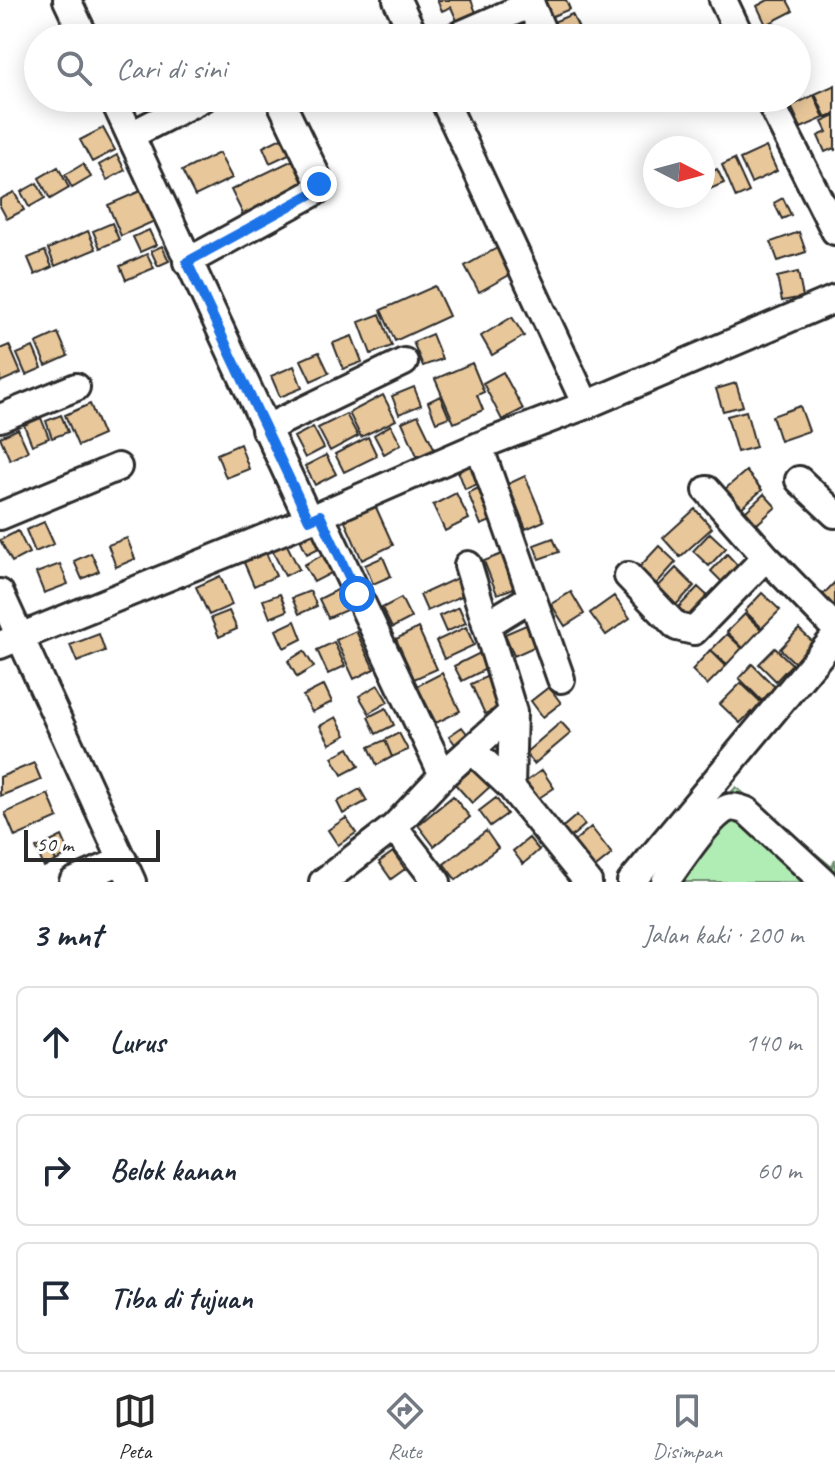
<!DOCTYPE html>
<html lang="id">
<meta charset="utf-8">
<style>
:root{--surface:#fff;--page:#f2f2f3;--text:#1f2937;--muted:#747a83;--line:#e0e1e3;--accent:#2b2b2b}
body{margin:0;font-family:Caveat,sans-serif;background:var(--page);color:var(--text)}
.compass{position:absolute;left:643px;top:136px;width:72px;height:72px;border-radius:50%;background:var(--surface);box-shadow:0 4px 20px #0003;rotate:96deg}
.scale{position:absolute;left:24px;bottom:20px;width:136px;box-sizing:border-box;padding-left:8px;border:4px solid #2b2b2b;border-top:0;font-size:22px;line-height:28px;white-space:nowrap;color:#2b2b2b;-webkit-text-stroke:6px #fff;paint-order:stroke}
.stop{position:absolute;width:24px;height:24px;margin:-18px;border:6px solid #1a73e8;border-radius:50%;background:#fff}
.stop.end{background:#1a73e8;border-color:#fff;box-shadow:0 2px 8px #0008}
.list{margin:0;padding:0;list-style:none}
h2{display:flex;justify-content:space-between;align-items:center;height:104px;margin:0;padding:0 32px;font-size:34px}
h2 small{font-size:26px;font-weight:400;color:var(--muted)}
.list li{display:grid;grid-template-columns:52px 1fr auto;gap:24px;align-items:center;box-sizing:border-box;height:112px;margin:0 16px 16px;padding:0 16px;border:2px solid var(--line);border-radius:12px}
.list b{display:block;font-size:30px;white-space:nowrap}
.list em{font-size:26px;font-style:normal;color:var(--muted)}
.icon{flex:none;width:44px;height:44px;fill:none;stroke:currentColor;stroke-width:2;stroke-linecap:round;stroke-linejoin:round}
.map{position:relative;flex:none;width:835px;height:882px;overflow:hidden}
.search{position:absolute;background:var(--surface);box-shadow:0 4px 20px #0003;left:24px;right:24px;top:24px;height:88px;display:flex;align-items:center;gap:20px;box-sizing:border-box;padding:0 28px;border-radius:44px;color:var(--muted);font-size:30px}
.sheet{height:488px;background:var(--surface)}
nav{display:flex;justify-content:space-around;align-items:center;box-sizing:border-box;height:112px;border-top:2px solid var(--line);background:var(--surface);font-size:22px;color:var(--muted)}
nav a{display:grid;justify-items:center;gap:4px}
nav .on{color:var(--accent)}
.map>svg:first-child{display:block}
.green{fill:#b0edb4;stroke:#6e8c70;stroke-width:2}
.building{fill:#e8c79a;stroke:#2b2b2b;stroke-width:2}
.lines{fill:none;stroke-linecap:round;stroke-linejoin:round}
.minor-casing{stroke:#2b2b2b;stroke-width:32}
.minor{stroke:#fff;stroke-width:26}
.route{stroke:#1a73e8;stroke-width:10}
</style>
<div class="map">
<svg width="835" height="882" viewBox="0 0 835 882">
<rect width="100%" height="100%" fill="#fff"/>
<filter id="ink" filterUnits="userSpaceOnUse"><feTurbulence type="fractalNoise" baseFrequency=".0125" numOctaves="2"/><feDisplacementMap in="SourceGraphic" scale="16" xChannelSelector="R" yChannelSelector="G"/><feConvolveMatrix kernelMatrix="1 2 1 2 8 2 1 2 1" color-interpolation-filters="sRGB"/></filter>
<g filter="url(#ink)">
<!-- green -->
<path class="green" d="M736,787L832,867L835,859V882H654Z"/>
<!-- building -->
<path class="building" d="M437,0H471L477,15L458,23L451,7L442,11Z
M540,0H566L570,9L548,18Z
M768,0H787L793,11L766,25L757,6Z
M572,14L581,33L569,38H555L549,24Z
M835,85V114L826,118L815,94Z
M814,95L824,118L801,128L791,106Z
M835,116V151L834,148L825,152L818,136L827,132L822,122Z
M103,128L115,150L92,162L80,140Z
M283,137L291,153L270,163L263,147Z
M766,147L777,171L751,183L740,159Z
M219,153L232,178L195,196L182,171Z
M117,155L125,170L107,180L99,165Z
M297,158L311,187L245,218L231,190Z
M734,159L749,192L736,198L722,165Z
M83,164L91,177L72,188L65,175Z
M58,167L69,188L50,199L39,178Z
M717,169L724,183L710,189L704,175Z
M37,183L45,198L29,207L21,192Z
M145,189L159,219L121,236L108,205Z
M14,192L24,210L7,219L0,206V199Z
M783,198L791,215L782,219L774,203Z
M112,223L119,240L100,248L93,231Z
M149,230L156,245L140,252L133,237Z
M88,231L96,249L55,266L48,249Z
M799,232L806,252L778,261L771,242Z
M506,243L520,269L479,292L465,266Z
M162,246L169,261L158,266L151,251Z
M45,251L52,267L35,275L28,258Z
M147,254L154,268L126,280L120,266Z
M798,272L803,297L782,301L777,277Z
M435,286L449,316L395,341L381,310Z
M380,314L392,346L371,354L359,322Z
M512,317L524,336L492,355L481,336Z
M58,333L68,356L46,366L36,343Z
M432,334L442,359L423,366L413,342Z
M352,336L362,362L343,369L333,343Z
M9,345L21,373L0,382V349Z
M33,347L42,368L26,375L17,354Z
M319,352L329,373L311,381L301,360Z
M472,363L484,392L477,395L483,410L454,423L435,379Z
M294,366L302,388L280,397L271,376Z
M503,372L523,409L502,420L483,383Z
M736,383L743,406L723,411L716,389Z
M414,387L421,405L399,414L392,396Z
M383,395L396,420L361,437L349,413Z
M440,396L449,417L436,422L428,402Z
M90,404L103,435L78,446L65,415Z
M800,406L809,431L780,441L772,416Z
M746,411L756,447L737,452L727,416Z
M346,414L358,436L330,451L318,428Z
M61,415L68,432L52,438L46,421Z
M418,415L435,450L418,458L402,422Z
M41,418L49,438L32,445L24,425Z
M391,425L401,444L384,454L374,435Z
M313,427L324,448L305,458L294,437Z
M18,429L28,451L10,460L0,437Z
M368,437L377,456L344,472L335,454Z
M240,444L249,469L226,478L217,454Z
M326,455L336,474L315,485L305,466Z
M475,456L486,481L465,489L456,465Z
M746,471L762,490L741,508L725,489Z
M525,476L544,521L526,529L508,484Z
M487,484L501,517L481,525L468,493Z
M456,493L469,519L445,531L433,505Z
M764,494L776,507L756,525L744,513Z
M374,503L393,545L362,560L343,517Z
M695,509L712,528L680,557L663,538Z
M44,522L54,544L35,552L26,530Z
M18,531L29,553L12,562L0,540Z
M315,531L323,546L307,554L300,539Z
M710,533L726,548L709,566L693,551Z
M127,538L135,559L116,567L108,545Z
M553,538L559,552L539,559L534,545Z
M285,541L299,569L285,576L271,548Z
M659,546L676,562L649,592L632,575Z
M264,548L276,576L254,586L242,558Z
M507,552L520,586L497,594L484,561Z
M91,553L99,571L82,579L74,561Z
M326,553L335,571L314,582L304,565Z
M727,554L739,567L723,583L711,571Z
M383,557L391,576L373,584L365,565Z
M60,564L68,584L44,593L36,573Z
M676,568L694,586L671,610L653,592Z
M220,576L232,605L209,615L196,587Z
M457,578L464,595L427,611L420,595Z
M835,582V621L816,602Z
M343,587L353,607L328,618L319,599Z
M698,587L713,601L689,625L675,611Z
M310,591L317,606L299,614L292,598Z
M571,592L584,614L565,626L551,604Z
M762,593L780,610L762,628L745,611Z
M280,594L287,611L270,618L263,600Z
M614,596L630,618L606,635L590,613Z
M401,598L411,618L392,628L382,608Z
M459,607L466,623L446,632L439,616Z
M229,611L237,629L219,637L211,618Z
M745,614L761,629L743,648L727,632Z
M295,621L302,639L284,648L276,630Z
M526,625L536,646L514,656L505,634Z
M466,627L474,645L444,659L436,641Z
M418,628L437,669L414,679L396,639Z
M799,629L814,643L795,663L780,649Z
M356,631L374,669L354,679L336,640Z
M99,634L105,651L77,662L70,645Z
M727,634L742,648L727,664L711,650Z
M334,642L345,666L328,674L317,650Z
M775,648L792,664L776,681L759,664Z
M710,650L726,666L707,685L692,670Z
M304,651L314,667L297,677L288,661Z
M480,653L488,668L462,681L454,666Z
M752,664L775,687L762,701L739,678Z
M442,673L460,711L436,723L417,686Z
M490,675L503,705L485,714L471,684Z
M741,683L767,708L757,718L751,712L740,723L720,704Z
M324,685L332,702L312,712L303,696Z
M378,685L388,702L369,713L359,696Z
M549,687L561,703L543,717L531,701Z
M386,708L394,725L376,734L368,717Z
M336,717L346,735L330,744L320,726Z
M561,722L571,733L534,764L525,753Z
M462,727L471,739L458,748L449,736Z
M399,733L408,750L392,757L385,740Z
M385,740L392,757L377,765L369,747Z
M349,748L359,766L342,775L332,757Z
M34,763L41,780L0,796V777Z
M477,765L493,784L472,803L455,784Z
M542,770L554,788L536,800L524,783Z
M360,789L367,801L343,814L337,802Z
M48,794L58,818L15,837L5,813Z
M453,796L470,817L434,846L418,825Z
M496,798L507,814L490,826L479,811Z
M577,815L585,825L565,842L557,832Z
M346,818L356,833L338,845L328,830Z
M591,827L612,854L592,870L571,844Z
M486,831L498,848L456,880L444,864Z
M62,836L70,854L56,861L48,843Z
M529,838L539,850L523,864L513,851Z
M48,843L56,861L44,867L36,848Z
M393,852L405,869L391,879L379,862Z"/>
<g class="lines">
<!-- minor casing -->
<g class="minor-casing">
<path id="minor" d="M67,0L85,38
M397,0L415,38
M529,0L545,38
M723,0L741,38
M453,38L531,4
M113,98L309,520
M443,98L586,405
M768,98L835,231
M131,135L203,98
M187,262L315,192L318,179L279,98
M0,418L76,387
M265,429L404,362
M479,446L561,679
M799,480L835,514
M707,490L766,557
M320,515L443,775
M0,516L118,467
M468,565L513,712L511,787
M628,576L677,627L694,631L766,557L835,628
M0,593L132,882
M486,625L532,597
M0,645L309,520L479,446L586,405L835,299
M472,750L511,787L588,882
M394,827L437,882
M73,882L123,860
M323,882L394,827L443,775L513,712
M631,882L835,637
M665,882C679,864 708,816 728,808C735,806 741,809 747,811L824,882"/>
</g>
<!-- minor -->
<use href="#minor" class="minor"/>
</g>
</g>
<g class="lines" filter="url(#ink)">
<!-- route -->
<path class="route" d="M319,184L315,192L187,262L309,520L320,515L357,594"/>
</g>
</svg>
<svg class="compass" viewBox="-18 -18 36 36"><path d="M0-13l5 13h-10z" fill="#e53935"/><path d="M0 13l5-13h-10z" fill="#747a83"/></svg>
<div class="scale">50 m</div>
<div class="stop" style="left:357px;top:594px"></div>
<div class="stop end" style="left:319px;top:184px"></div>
<div class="search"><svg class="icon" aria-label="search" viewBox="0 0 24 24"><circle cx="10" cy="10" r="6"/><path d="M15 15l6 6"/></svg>Cari di sini</div>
</div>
<section class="sheet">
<h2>3 mnt<small>Jalan kaki · 200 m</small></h2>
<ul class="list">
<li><svg class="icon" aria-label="ahead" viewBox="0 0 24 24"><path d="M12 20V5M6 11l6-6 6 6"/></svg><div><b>Lurus</b></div><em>140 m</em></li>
<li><svg class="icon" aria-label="right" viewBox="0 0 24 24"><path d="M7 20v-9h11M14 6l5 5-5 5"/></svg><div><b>Belok kanan</b></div><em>60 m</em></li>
<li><svg class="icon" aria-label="arrive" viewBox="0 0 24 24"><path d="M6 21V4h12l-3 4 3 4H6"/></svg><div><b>Tiba di tujuan</b></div></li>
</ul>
</section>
<nav>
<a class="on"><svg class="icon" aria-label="map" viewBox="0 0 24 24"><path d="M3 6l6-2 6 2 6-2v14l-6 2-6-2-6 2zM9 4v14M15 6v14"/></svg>Peta</a>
<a><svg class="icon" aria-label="directions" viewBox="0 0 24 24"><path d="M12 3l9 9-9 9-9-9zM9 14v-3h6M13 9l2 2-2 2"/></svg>Rute</a>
<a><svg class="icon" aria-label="saved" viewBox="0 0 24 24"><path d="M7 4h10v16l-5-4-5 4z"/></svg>Disimpan</a>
</nav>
